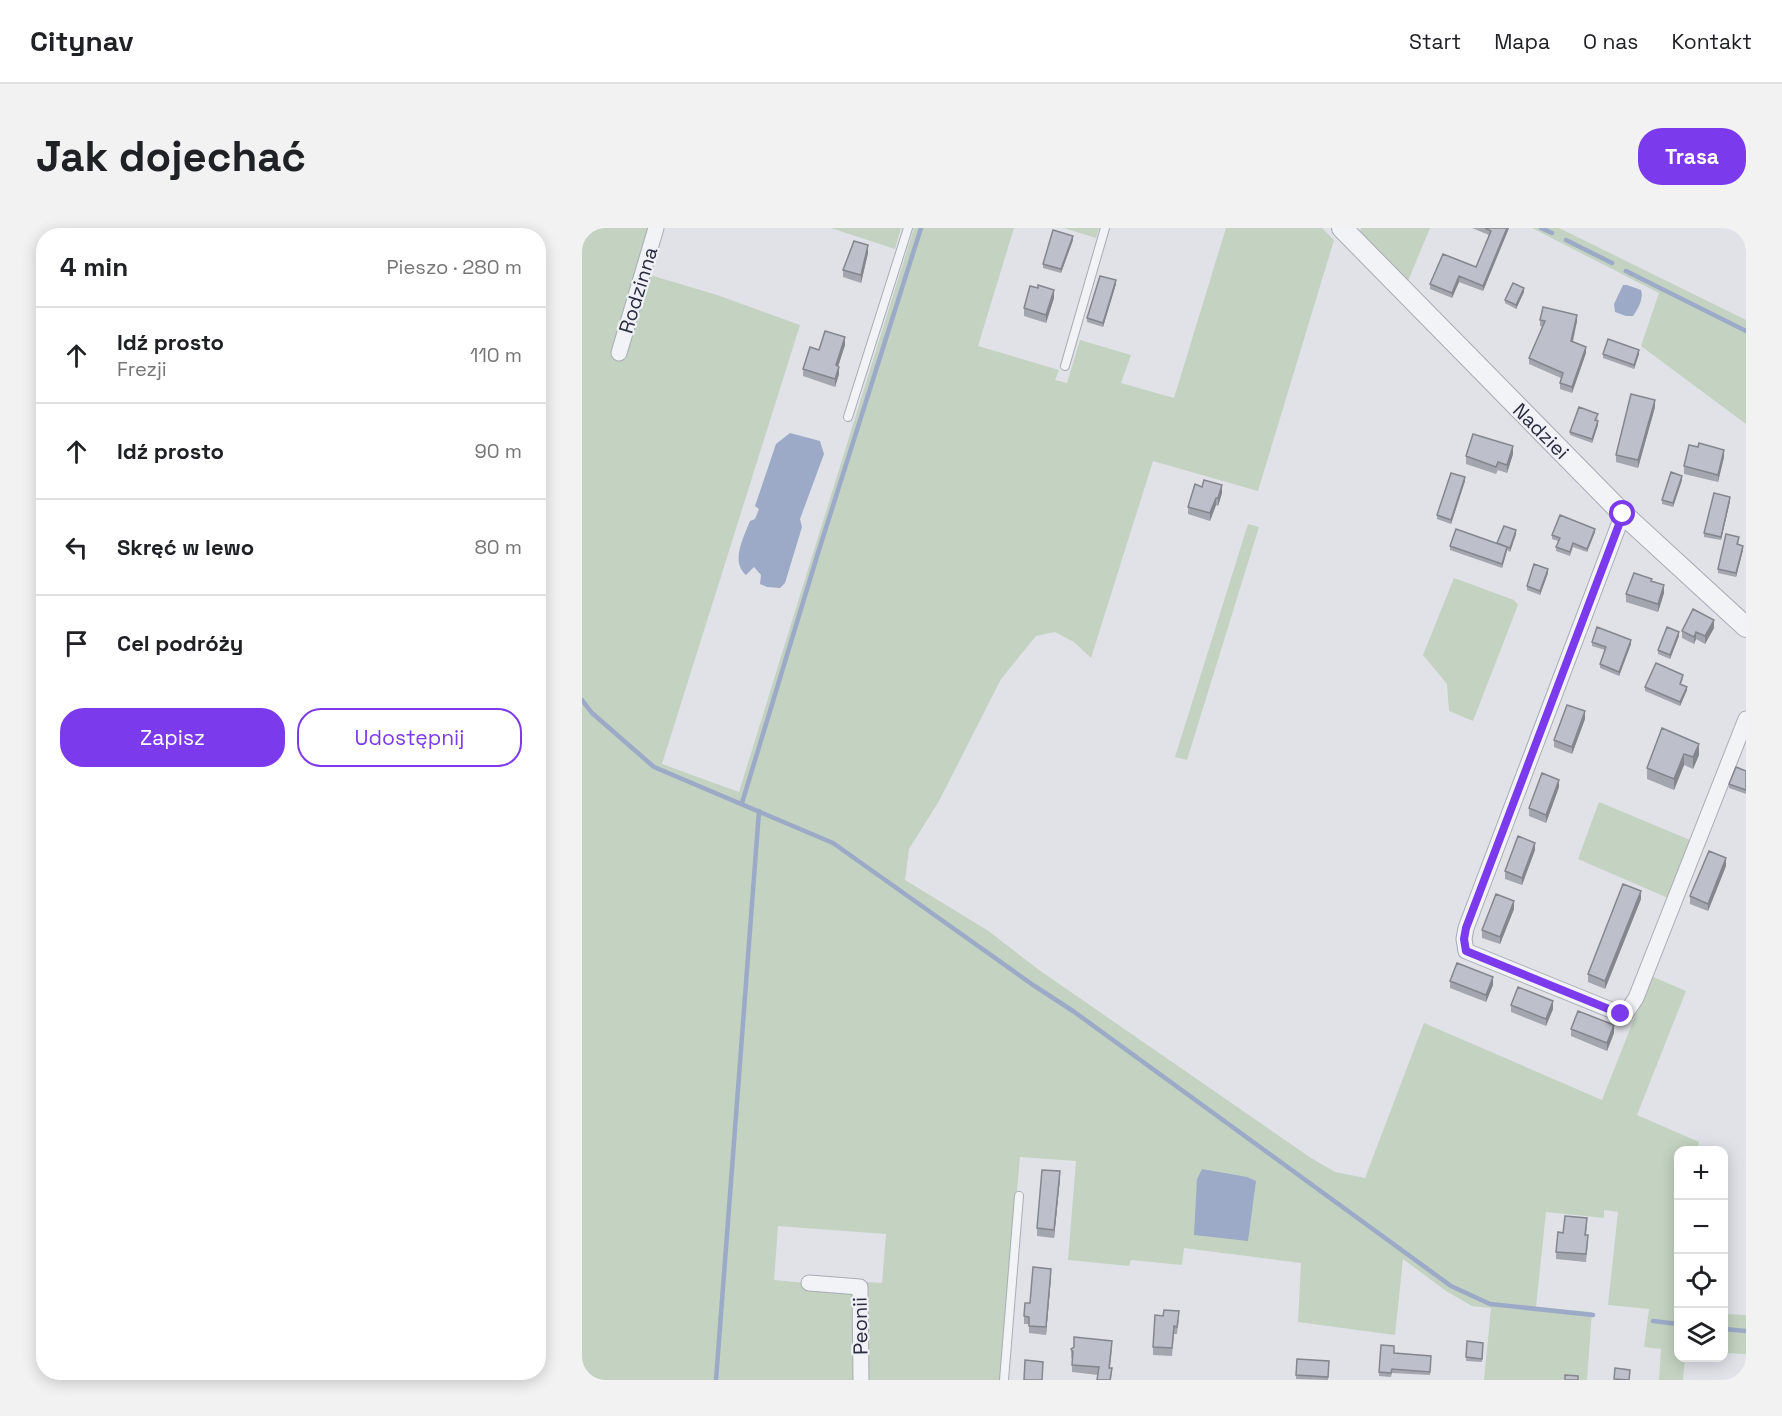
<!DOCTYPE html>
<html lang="pl">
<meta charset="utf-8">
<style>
:root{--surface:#fff;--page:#f2f2f2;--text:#202124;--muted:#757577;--line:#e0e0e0;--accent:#7c3aed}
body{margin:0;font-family:"Space Grotesk",sans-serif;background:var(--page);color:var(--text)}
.controls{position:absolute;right:18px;bottom:18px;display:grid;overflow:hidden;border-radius:12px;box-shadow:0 3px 15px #0003}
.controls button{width:54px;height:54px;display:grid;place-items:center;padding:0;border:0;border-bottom:2px solid var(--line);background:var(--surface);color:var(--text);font:30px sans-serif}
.stop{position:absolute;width:18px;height:18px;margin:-14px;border:4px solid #7c3aed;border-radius:50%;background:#fff}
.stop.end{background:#7c3aed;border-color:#fff;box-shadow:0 2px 6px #0008}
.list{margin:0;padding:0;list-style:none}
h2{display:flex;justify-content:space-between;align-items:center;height:78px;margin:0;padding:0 24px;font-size:26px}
h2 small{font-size:20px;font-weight:400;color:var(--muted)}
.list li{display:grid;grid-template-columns:39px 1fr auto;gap:18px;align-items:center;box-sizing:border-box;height:96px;padding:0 24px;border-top:2px solid var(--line)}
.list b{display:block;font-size:22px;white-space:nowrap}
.list p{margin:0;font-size:20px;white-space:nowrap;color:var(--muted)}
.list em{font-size:20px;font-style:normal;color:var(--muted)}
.actions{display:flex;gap:12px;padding:18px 24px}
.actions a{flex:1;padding:14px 0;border:2px solid var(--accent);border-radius:24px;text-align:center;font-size:21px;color:var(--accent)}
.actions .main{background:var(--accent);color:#fff}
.icon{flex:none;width:33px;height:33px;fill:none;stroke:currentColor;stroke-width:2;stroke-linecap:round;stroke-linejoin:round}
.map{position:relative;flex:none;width:1164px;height:1152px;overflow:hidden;border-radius:24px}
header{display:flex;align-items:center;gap:36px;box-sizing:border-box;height:84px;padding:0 30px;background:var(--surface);border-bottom:2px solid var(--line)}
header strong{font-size:28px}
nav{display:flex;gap:33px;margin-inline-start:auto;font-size:21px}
.intro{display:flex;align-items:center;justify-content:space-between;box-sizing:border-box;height:144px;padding:0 36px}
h1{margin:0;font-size:42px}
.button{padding:15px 27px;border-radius:24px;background:var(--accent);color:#fff;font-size:21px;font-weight:700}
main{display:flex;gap:36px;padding:0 36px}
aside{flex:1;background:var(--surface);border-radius:24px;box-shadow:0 3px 15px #0003}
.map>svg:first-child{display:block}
.green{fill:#c3d2c1;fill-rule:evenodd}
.water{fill:#9caac7}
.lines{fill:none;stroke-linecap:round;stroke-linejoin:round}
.stream{stroke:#9caac7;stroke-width:4.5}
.service-casing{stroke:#a9acb5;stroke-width:10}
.minor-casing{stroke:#a9acb5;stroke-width:17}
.tertiary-casing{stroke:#a9acb5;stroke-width:22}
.service{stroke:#f2f3f7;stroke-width:8}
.minor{stroke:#f2f3f7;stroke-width:15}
.tertiary{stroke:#f2f3f7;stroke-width:20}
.wall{fill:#a3a5af}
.shaded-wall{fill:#84868e}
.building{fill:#bdc0cb;stroke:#84868e;stroke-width:1.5}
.route{stroke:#7c3aed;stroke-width:8}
.labels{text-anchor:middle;stroke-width:4.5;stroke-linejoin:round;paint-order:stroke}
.street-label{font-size:20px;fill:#292d3f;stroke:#eff1f6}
</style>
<header>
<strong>Citynav</strong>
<nav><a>Start</a><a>Mapa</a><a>O nas</a><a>Kontakt</a></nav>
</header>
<div class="intro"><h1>Jak dojechać</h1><a class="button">Trasa</a></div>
<main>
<aside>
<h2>4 min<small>Pieszo · 280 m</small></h2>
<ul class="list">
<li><svg class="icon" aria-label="ahead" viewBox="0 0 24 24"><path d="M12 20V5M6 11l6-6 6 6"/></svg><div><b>Idź prosto</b><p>Frezji</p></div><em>110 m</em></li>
<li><svg class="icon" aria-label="ahead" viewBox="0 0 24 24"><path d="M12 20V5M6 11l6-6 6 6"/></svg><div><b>Idź prosto</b></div><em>90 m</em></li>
<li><svg class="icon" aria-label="left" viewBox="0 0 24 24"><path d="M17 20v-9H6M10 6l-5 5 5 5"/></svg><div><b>Skręć w lewo</b></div><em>80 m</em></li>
<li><svg class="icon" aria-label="arrive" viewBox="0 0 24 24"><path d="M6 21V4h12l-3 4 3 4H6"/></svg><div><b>Cel podróży</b></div></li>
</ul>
<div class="actions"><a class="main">Zapisz</a><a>Udostępnij</a></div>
</aside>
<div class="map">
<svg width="1164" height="1152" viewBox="0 0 1164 1152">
<rect width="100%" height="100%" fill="#e0e2e8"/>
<!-- green -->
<path class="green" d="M0,0H69L31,126L43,130L68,47L135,67L218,97L80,536L157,564L332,0H432L396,118L477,142L473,152L485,155L498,112L549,127L539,155L592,170L644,0H740L752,12L676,263L571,233L509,430L492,414L473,404L454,408L419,451L357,573L327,621L323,652L405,702L457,742L729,930L753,944L783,950L842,795L1020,872L1069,748L1104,763L1055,887L1117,914L1115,922H1096V1130H1103L1101,1152H1077L1079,1121L1062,1119L1067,1081L1026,1077L1036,984L1022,982V990L964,984L954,1079L1010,1084L1005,1152H902L909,1080L890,1078L864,1063L821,1031L813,1107L716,1094L719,1035L602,1020L600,1037L549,1032L547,1038L486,1032L494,933L438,929L418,1152H0ZM196,998L304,1006L300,1055L284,1054V1065L222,1061V1055L192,1052Z
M249,0H319L313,21Z
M482,0H517L514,10Z
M779,0H848L826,53L778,4Z
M950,0H977L1164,92V196L1059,118L1077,65Z
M666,296L677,299L605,532L593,529Z
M872,350L932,372L936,377L891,493L867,483L865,456L841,427Z
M1017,574L1108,612L1086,670L996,631Z
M1142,1086L1164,1087V1126L1142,1125Z"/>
<!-- water -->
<path class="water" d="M1041,57H1045L1059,62C1062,70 1056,81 1051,88H1044L1033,84L1032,76Z
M208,205L238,213L242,226L218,291L220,299L203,355L198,360L185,359L178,356L179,347L172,339L164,347C148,333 162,309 168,293L173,291L177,281L173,278L194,216Z
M620,941L665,949L674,953L666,1013L612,1007L615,951Z"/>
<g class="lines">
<!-- stream -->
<path class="stream" d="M959,0L970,5
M984,12L1030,35
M1044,43L1164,103
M0,472L10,485L72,539L251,615L451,757L491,783L869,1058L908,1076L1011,1087
M160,575L236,325L339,0
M1071,1093L1096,1096
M1142,1101L1164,1103
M134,1152L177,583"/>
<!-- service casing -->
<g class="service-casing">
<path id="service" d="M483,138L523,0
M266,189L326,0
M422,1152L437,968"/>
</g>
<!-- minor casing -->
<g class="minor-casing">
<path id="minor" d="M37,125L74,0
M1041,286L884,700L882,711L884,723L1039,786L1044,785L1054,770L1164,491
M227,1055L278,1059L279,1152"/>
</g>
<!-- tertiary casing -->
<g class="tertiary-casing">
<path id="tertiary" d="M760,0L1041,286L1164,399"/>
</g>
<!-- service -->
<use href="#service" class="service"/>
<!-- minor -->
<use href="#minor" class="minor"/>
<!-- tertiary -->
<use href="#tertiary" class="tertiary"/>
</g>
<!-- wall -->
<path class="wall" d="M890,0H927L901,63L877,54L870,70L848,61V56L894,39L907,7Z
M491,12L479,45L461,40V36Z
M286,25L279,55L261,49V42Z
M534,56L521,99L505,94V90Z
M456,60L472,70L464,95L442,88V80Z
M942,64L934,81L923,75V72Z
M958,92L995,93L991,114L1004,125L990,165L978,161V155L979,150L947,136V130L961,99L958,98Z
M263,117L256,138L257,146L253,159L221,148V141L237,122Z
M1021,126H1057L1052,141L1021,130Z
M1073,179L1056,240L1034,234V227Z
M1016,190L1015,193L1016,197L1010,215L988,207V204Z
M1116,219L1142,229L1136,254L1102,246V238Z
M931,226L925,245L916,242L914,246L884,236V228Z
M1100,252L1091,279L1080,276V272Z
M883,253L869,296L855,291V287Z
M640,265L636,278L634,277L628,293L606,286V279Z
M1148,273L1139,312L1122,309V305Z
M1013,304L1005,324L991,319L988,328L974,323V319L976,313L970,311V307Z
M934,306L928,324L925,322L920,340L868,322V318L915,315Z
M1157,313L1156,317L1161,322L1154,349L1136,345V341Z
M966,345L958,367L945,362V358Z
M1070,353L1082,365L1076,384L1044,374V366Z
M1132,400L1123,416L1114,411L1112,416L1100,410V403Z
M1097,408L1088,431L1076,426V422Z
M1010,414L1049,416L1037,448L1018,440V436L1023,422L1010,418Z
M1101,451L1099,456L1105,462L1098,478L1063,463V459Z
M1003,491L990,526L972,519V512Z
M1080,500L1117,527L1111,541L1102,537L1092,562L1065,551V540Z
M1164,543V566L1147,560V556Z
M977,559L964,595L947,588V580Z
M953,622L940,657L923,651V643Z
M1144,638L1126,683L1108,676V668Z
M1059,671L1023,761L1006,754V746Z
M932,681L918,716L900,710V702Z
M868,753L911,757L904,774L868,760Z
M929,777L971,781L964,798L929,784Z
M989,801L1032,805L1025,823L989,808Z
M478,951L472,1010L455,1008V1000Z
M1005,998L1004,1007L1006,1015L1004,1034L974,1031V1024L981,1005Z
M469,1049L464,1107L447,1105V1096H442V1088L448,1075Z
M597,1091L595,1106H592L590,1128L571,1127V1119Z
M885,1113L901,1115L900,1134L884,1133Z
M489,1121H530L528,1140H530L529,1152H515L516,1147L490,1144V1131L489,1129Z
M812,1125L849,1128L848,1147L810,1145L809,1149L797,1148V1144Z
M715,1131L747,1133L746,1152L714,1151Z"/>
<!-- shaded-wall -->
<path class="shaded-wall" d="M925,0H927L901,63V58Z
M491,8V12L479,45V41Z
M286,17V25L279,55V47Z
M877,48V54L870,70V65Z
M534,52V56L521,99V95Z
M942,60V64L934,81V77Z
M472,62V70L464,95V87Z
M995,87V93L989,119V113Z
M263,109V117L254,145V137Z
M1004,119V125L990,165V159Z
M1057,122V126L1052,141V137Z
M257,139V146L253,159V151Z
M1073,172V179L1056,240V232Z
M1016,193V197L1010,215V211Z
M931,218V226L925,245V237Z
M1142,222V229L1136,254V247Z
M1100,248V252L1091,279V275Z
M883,249V253L869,296V292Z
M640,257V265L636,278V270Z
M1148,269V273L1139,312V309Z
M634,270V277L628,293V285Z
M1013,301V304L1005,324V321Z
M934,302V306L928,324V320Z
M1161,318V322L1154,349V345Z
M925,319V323L920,340V336Z
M966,341V345L958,367V363Z
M1082,357V365L1076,384V376Z
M1132,392V400L1123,416V408Z
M1097,404V408L1088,431V427Z
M1114,404V411L1112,416V409Z
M1049,412V416L1037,448V444Z
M1105,459V462L1098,478V474Z
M1003,483V491L990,526V519Z
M1117,516V527L1111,541V529Z
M1102,526V537L1092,562V551Z
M977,552V559L964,595V587Z
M953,615V622L940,657V650Z
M1144,630V638L1126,683V676Z
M1059,663V671L1023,761V753Z
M932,673V681L918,716V709Z
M911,749V757L904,774V767Z
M971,773V781L964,798V791Z
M1032,797V805L1025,823V815Z
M478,943V951L472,1010V1002Z
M469,1041V1049L464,1107V1099Z"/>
<!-- building -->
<path class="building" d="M903,0H925L901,58L877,48L870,65L848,56L861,26L894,39L909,3Z
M471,2L491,8L479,41L461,36Z
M272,13L286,17L279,47L261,42Z
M518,48L534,52L521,95L505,90Z
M931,55L942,60L934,77L923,72Z
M456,57L472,62L464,87L442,80L448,58L456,60Z
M961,79L995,87L989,113L1004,119L990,159L978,155L981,145L947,130L963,93L958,92Z
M243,103L263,109L254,137L257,139L253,151L221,141L228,119L237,122Z
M1026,111L1057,122L1052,137L1021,126Z
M1049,166L1073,172L1056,232L1034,227Z
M997,179L1016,186L1013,192L1016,193L1010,211L988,204Z
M891,206L931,218L925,237L916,234L914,239L884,228Z
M1117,215L1142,222L1136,247L1102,238L1107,217L1116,219Z
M1089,244L1100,248L1091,275L1080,272Z
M869,245L883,249L869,292L855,287Z
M622,252L640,257L636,270H634L628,285L606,279L613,256L620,259Z
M1132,265L1148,269L1139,309L1122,305Z
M978,287L1013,301L1005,321L991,315L988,324L974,319L978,310L970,307Z
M922,298L934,302L928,320L915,315Z
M874,301L925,319L920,336L868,318Z
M1144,306L1157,309L1155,316L1161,318L1154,345L1136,341Z
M952,336L966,341L958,363L945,358Z
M1052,345L1070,351L1069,353L1082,357L1076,376L1044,366Z
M1111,381L1132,392L1123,408L1114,404L1112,409L1100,403Z
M1015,399L1049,412L1037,444L1018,436L1024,419L1010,414Z
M1085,399L1097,404L1088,427L1076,422Z
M1074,435L1101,447L1098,456L1105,459L1098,474L1063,459Z
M985,477L1003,483L990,519L972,512Z
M1080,500L1117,516L1111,529L1102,526L1092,551L1065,540Z
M1154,539L1164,543V562L1147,556Z
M960,545L977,552L964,587L947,580Z
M936,608L953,615L940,650L923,643Z
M1127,623L1144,630L1126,676L1108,668Z
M1041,656L1059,663L1023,753L1006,746Z
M914,666L932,673L918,709L900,702Z
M875,735L911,749L904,767L868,753Z
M936,759L971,773L964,791L929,777Z
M996,783L1032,797L1025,815L989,801Z
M460,942L478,943L472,1002L455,1000Z
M983,988L1005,990L1003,1007H1006L1004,1026L974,1024L976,1004L981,1005Z
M451,1039L469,1041L464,1099L447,1098V1089L442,1088L443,1075H448Z
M582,1082L597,1083L595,1099L592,1098L590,1120L571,1119L573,1087L581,1088Z
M492,1109L530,1113L527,1140H530L528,1152H515L517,1139L490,1137L491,1124L489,1121L492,1119Z
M885,1113L901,1115L900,1131L884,1129Z
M799,1117L812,1118V1125L849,1128L848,1144L810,1141L809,1145L797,1144Z
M715,1131L747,1133L746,1149L714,1147Z
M443,1132L461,1134L460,1152H442Z
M1033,1140L1048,1142L1047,1152L1032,1151Z
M983,1147L996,1148V1152H983Z"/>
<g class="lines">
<!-- route -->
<path class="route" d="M1039,786L884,723L882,711L884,700L1041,286"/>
</g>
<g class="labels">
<!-- street labels -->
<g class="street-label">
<text transform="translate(56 62) rotate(-73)" y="7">Rodzinna</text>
<text transform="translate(959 203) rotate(45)" y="7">Nadziei</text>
<text transform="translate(278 1098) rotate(-91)" y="7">Peonii</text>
</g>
</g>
</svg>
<div class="controls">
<button>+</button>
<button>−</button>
<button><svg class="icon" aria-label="locate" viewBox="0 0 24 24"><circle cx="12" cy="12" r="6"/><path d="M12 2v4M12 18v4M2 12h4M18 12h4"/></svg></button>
<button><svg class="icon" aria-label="layers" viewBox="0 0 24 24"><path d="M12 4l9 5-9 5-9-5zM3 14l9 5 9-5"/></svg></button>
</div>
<div class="stop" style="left:1041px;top:286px"></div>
<div class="stop end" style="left:1039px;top:786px"></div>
</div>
</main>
